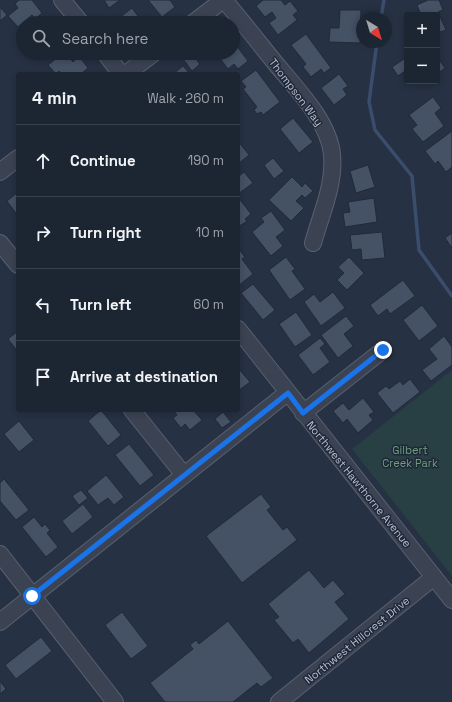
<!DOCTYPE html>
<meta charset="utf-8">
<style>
:root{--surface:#1c2532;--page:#252d3a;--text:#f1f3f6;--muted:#a0a5ac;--line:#3a424d}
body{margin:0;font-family:"Space Grotesk",sans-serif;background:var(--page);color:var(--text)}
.controls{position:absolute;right:12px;top:12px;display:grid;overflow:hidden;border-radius:4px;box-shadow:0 2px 6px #0003}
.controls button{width:36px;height:36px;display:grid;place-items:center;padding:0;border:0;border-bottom:1px solid var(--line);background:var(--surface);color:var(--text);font:20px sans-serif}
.compass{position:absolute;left:356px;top:12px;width:36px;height:36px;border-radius:50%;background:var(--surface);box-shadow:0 2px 6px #0003;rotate:142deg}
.stop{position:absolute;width:12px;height:12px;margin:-9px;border:3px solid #1a73e8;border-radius:50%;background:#fff}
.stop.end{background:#1a73e8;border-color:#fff;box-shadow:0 1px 4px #0008}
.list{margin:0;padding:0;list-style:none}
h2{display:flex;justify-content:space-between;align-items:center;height:52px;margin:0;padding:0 16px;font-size:17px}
h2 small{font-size:13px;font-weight:400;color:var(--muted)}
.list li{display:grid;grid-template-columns:26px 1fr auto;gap:12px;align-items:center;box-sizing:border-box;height:72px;padding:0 16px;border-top:1px solid var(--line)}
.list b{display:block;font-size:15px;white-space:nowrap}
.list em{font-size:13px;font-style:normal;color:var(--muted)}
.icon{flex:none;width:22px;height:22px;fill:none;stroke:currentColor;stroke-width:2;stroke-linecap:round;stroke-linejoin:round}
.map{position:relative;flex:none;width:452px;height:702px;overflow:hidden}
.search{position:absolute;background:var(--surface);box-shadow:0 2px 6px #0003;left:16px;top:16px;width:224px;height:44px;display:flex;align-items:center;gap:10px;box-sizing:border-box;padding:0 14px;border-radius:22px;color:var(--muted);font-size:15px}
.panel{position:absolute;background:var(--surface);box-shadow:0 2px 6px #0003;left:16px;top:72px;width:224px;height:340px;border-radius:4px}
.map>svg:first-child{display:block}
.green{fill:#283f44}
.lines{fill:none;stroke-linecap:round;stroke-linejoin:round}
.stream{stroke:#3b4d6c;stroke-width:3.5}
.building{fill:#455165;stroke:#212a3a}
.minor-casing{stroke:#596170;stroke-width:18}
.minor{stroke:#3b4353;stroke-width:16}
.route{stroke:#1a73e8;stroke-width:5}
.labels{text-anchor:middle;stroke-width:3;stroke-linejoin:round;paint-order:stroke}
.street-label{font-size:11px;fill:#b8bfcd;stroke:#1f2838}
.park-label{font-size:11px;fill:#6e9e7c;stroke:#1f2838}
</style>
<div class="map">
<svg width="452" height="702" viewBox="0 0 452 702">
<rect width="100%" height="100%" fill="#263143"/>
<!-- green -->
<path class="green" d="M452,370V576L352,449Z"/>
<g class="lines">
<!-- stream -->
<path class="stream" d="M381,18L384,0
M377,42L369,102L375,130L412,176L419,250L452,296"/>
</g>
<!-- building -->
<path class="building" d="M19,0H32L42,13L35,19L32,15L18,27L8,16L18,8L15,4Z
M104,0H120L109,8Z
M148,0H170L175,7L162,17Z
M263,0H281L285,5L290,1L298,11L293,15L297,20L278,35L269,23L276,18L272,12L265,17L256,6Z
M428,0H439L443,10L438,12L446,30L437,33V15H421L417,5Z
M0,7L7,15L0,21Z
M132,8L143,23H123L119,18Z
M340,10H361L360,43L329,42L330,28H339Z
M306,34L331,68L324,73L321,69L311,77L303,67L306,64L291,45Z
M233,41L248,61L238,69L234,64L228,69L216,53H233Z
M63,53H65L73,62L79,56L88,68L81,74H61L59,71L56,74L48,65Z
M191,53L200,64L192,71L183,59Z
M204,53H214L208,58Z
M407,57V74L405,71L398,76L392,67Z
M437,57L445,68L437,74Z
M183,66L190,74H173Z
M256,70L280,102L263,115L261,112L257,114L254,110L257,107L243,89L246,87L241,81Z
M339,74L348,86L343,89L347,95L334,105L321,88Z
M433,97L441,108L435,113L444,126L423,142L412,129L417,125L409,115Z
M293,118L313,142L299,153L280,129Z
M452,131V167L446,172L438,161L435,164L425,151Z
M238,141L249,155L238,164Z
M273,158L284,171L274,179L264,165Z
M368,165L375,187L356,193L350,171Z
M244,172L253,183L238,194V177Z
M292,177L302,187L305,183L313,191L305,198L302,195L296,201L304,208L291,221L269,200Z
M18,192V216L7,201Z
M238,197L251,214L245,219L247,221L238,227Z
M374,198L377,222L345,227L343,213L350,212L348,202Z
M271,211L285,230L276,237L283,246L271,256L252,232L264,222L261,218Z
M382,232L385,258L362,260L361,249L352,250L350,235Z
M452,233V248L445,238Z
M238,248L245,257L242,259L253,274L238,286Z
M286,257L295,269L292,271L305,289L290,300L269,270Z
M349,257L364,273L347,290L337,280L344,273L338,267Z
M403,280L415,296L390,314L387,309L378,316L370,305Z
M253,284L275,310L263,320L241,293Z
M333,292L345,308L321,326L304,302L314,294L320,302Z
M422,305L438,326L419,341L403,320Z
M296,312L312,335L295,347L279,324Z
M346,316L354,326L344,334L353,346L338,358L321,335Z
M18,331V352L8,339Z
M444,336L452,347V365L431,381L422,370L437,359L429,349Z
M320,338L325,344L320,348L330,362L313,375L298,355Z
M238,368L250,382L238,391Z
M410,379L420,392L393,413L377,393L386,386L389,389L400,381L403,385Z
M363,398L374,412L369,415L373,420L358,433L347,419L343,423L333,411L343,403L349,410Z
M101,410L121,435L108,446L88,421Z
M173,410H193L202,420L190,430L185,424L181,428L173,418L177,415Z
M223,412L231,422L222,428L215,419Z
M19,421L34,440L19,452L4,434Z
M129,444L154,475L140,486L115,455Z
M106,475L124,497L114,505L108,498L98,505L87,491Z
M4,479L29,510L16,520L0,501V483Z
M81,490L88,498L79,505L72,496Z
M261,494L271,507L267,510L283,530L287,527L297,540L242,583L206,536Z
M83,504L93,517L72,534L62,521Z
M34,517L42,527L45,524L50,530L47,533L58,547L46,557L22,527Z
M309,570L324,588L333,580L345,594L335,602L349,619L309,653L298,639L293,643L274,620L279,617L268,604Z
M122,612L148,646L131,659L105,625Z
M228,621L273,678L261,687L257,683L233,702H165L150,683L193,649L190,645L196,640L199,644Z
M41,637L52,651L16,679L5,665Z
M0,681L6,689L0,694Z"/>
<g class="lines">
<!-- minor casing -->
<g class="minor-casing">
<path id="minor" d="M62,0L81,23
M224,0C242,21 259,43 276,64C296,88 329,122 332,154C335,185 321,214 313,243
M193,23L223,0
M105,53L121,74
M126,74L154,53
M0,172L18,158
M0,243L18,265
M238,329L452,600
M132,410L184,475
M303,413L383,350
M0,554L115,702
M0,622L287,393
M279,702L434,577"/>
</g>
<!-- minor -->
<use href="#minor" class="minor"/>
</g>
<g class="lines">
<!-- route -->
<path class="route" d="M32,596L288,393L303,413L383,350"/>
</g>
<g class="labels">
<!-- street labels -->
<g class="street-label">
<text transform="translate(296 92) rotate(53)" y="4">Thompson Way</text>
<text transform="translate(359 484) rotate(51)" y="4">Northwest Hawthorne Avenue</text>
<text transform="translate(357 640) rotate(-39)" y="4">Northwest Hillcrest Drive</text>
</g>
<!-- park labels -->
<g class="park-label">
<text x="410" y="454">Gilbert<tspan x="410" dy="13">Creek Park</tspan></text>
</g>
</g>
</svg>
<div class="controls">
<button>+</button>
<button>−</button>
</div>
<svg class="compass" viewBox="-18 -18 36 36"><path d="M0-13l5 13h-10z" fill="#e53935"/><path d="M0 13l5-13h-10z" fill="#a0a5ac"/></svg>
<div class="stop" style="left:32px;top:596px"></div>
<div class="stop end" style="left:383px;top:350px"></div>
<div class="search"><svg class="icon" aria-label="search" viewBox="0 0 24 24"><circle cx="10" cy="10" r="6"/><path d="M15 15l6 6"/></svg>Search here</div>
<section class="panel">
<h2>4 min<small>Walk · 260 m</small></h2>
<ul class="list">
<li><svg class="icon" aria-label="ahead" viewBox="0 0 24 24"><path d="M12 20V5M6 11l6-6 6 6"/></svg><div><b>Continue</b></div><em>190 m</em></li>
<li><svg class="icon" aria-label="right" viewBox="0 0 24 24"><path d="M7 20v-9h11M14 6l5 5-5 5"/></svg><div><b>Turn right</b></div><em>10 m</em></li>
<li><svg class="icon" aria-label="left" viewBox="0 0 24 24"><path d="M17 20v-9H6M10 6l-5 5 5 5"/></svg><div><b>Turn left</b></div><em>60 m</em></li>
<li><svg class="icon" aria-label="arrive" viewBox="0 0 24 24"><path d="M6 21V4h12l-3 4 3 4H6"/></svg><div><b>Arrive at destination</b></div></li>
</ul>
</section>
</div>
